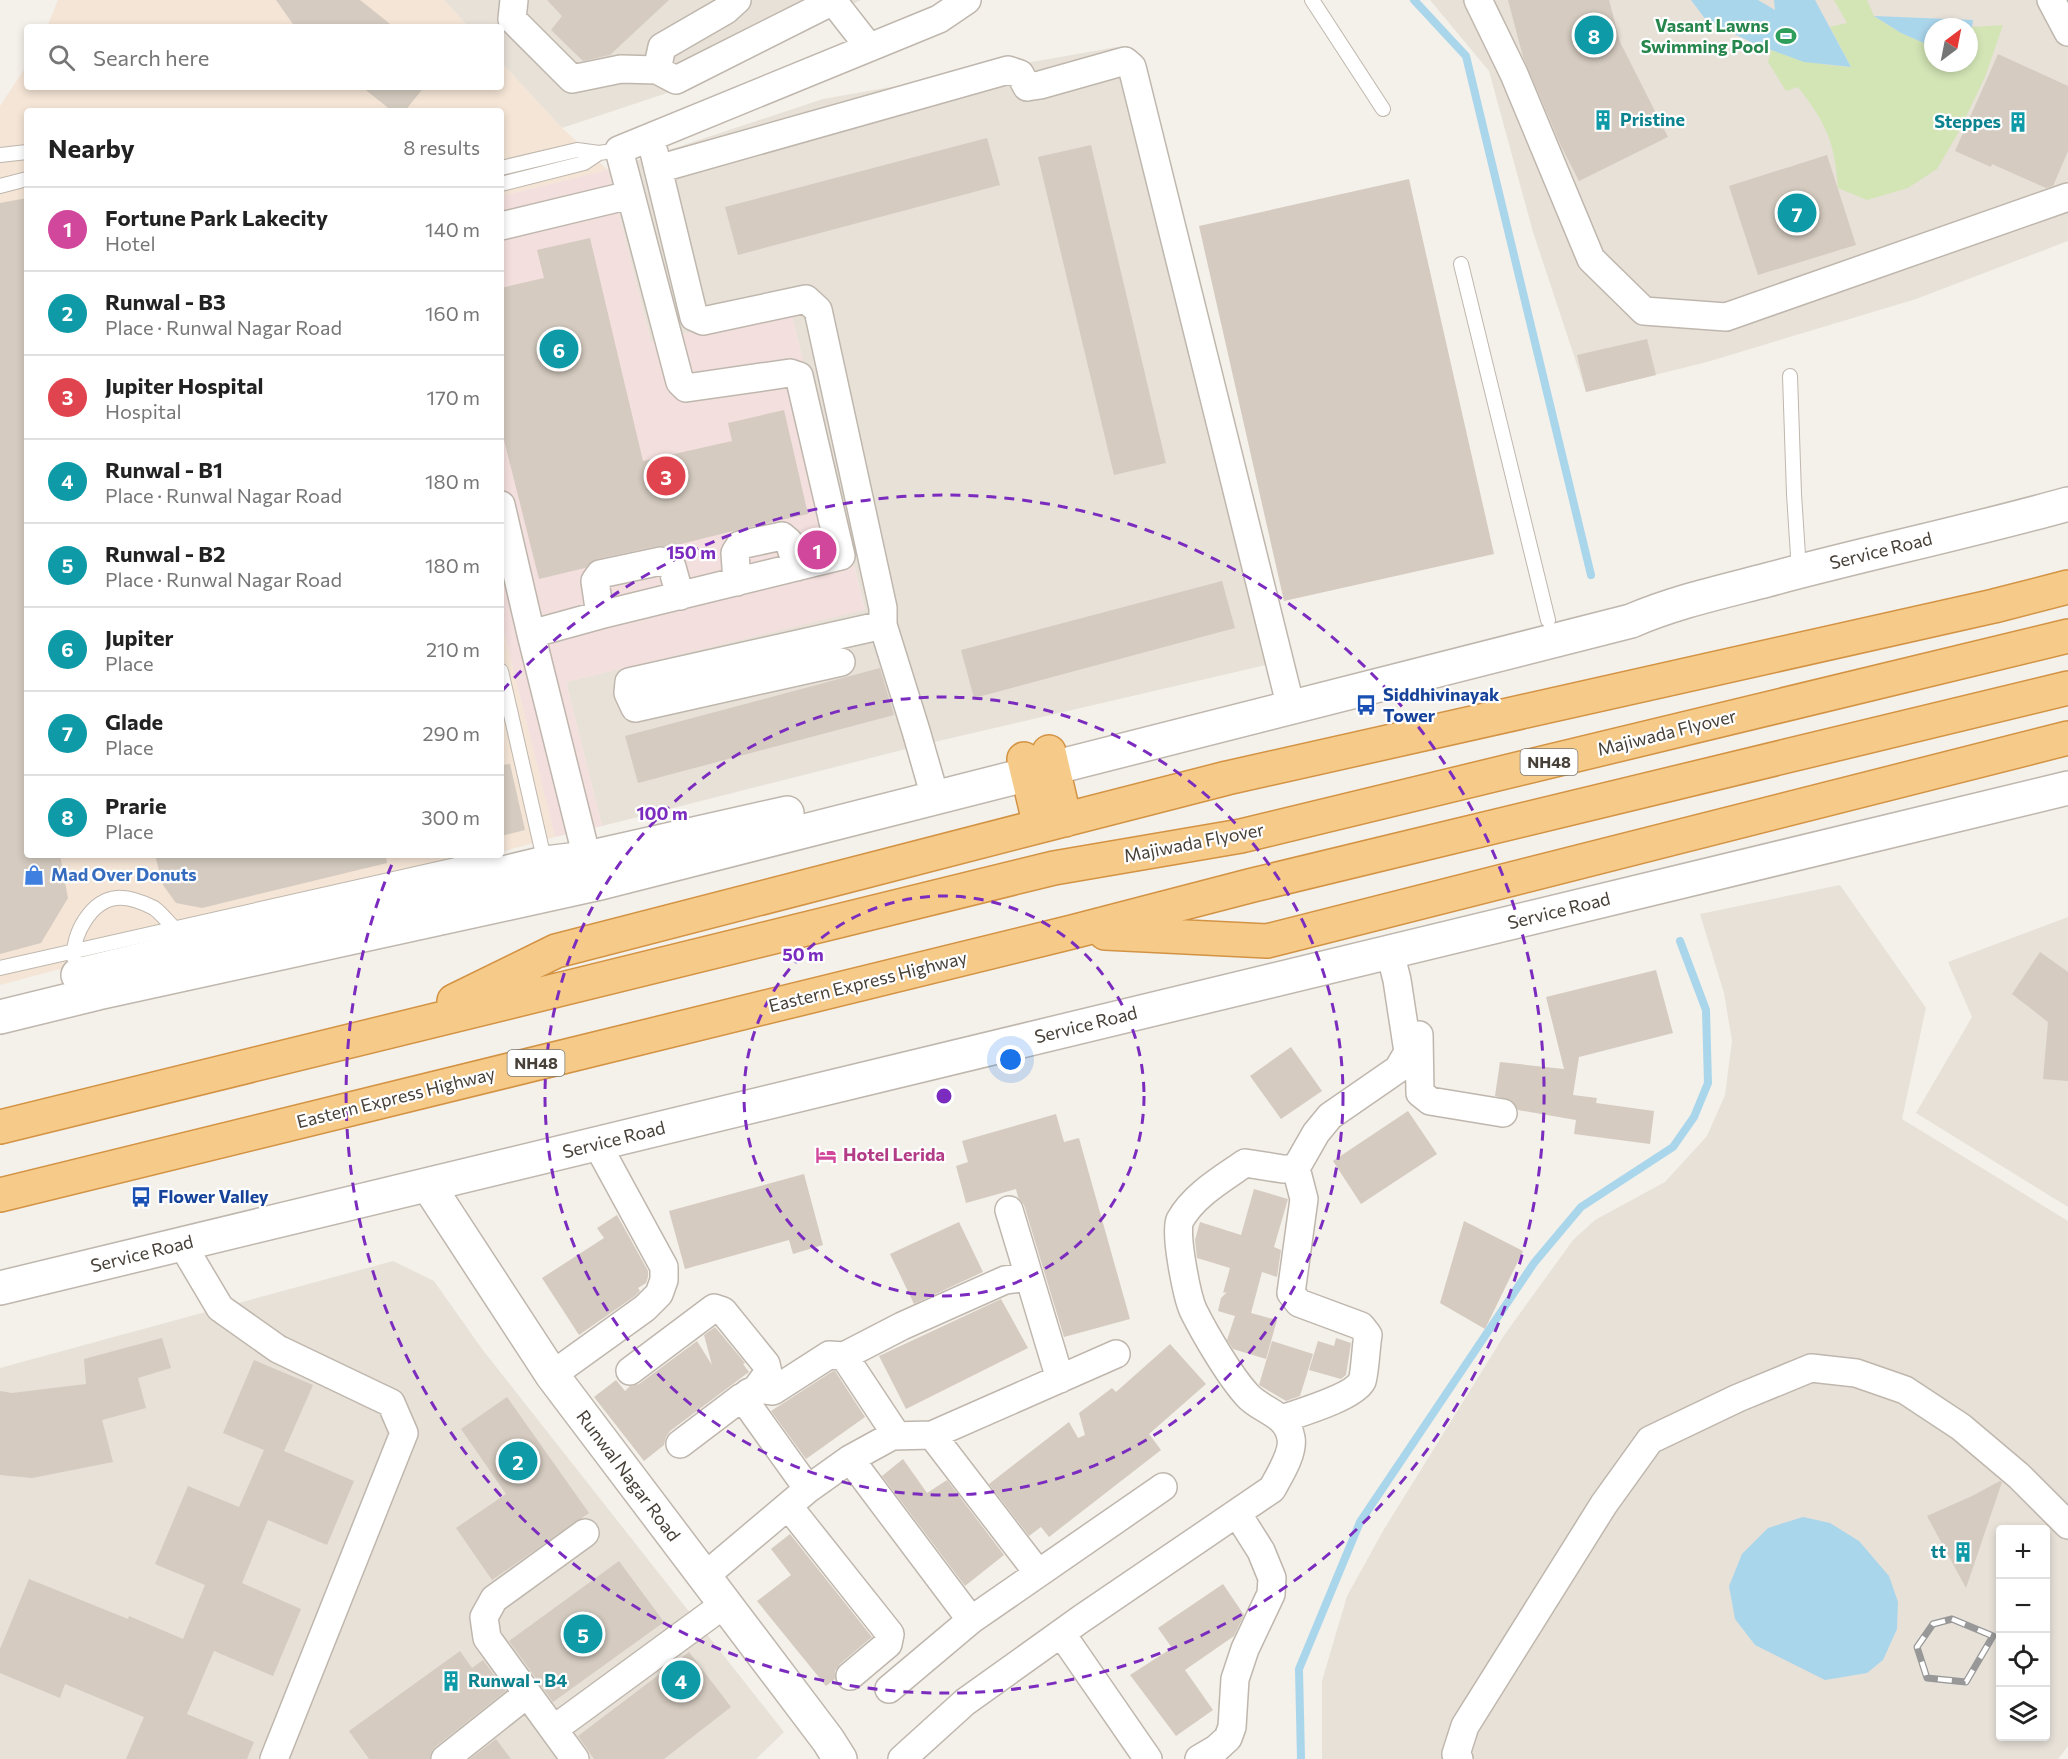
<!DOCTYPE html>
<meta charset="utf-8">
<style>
:root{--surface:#fff;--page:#f2f2f2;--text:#222;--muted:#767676;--line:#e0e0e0;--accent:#eb3729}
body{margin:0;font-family:Commissioner,sans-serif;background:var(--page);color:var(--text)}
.controls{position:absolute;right:18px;bottom:18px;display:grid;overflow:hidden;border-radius:6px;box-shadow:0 3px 9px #0003}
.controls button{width:54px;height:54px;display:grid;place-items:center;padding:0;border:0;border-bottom:2px solid var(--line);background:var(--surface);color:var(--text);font:30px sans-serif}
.compass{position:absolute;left:1924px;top:18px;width:54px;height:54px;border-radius:50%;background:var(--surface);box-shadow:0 3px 9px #0003;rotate:32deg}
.you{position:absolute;left:1011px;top:1060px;width:21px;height:21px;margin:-15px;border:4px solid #fff;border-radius:50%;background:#1a73e8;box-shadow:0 0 0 9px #1a73e833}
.badge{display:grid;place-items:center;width:39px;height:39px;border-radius:50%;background:var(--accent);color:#fff;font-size:20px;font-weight:700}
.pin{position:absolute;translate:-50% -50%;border:3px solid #fff;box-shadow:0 2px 6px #0006}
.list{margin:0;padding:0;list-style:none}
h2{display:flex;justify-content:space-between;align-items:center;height:78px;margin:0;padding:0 24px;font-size:26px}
h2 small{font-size:20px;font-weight:400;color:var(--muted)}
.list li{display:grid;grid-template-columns:39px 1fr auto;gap:18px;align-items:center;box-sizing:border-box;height:84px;padding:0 24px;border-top:2px solid var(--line)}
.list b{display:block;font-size:22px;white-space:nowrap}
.list p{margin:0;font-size:20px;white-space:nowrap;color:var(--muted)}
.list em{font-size:20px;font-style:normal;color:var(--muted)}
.icon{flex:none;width:33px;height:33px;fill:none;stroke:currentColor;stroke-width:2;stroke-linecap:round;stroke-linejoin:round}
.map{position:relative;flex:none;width:2068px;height:1759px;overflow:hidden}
.search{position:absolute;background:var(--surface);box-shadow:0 3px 9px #0003;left:24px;top:24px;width:480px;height:66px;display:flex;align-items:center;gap:15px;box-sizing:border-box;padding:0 21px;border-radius:6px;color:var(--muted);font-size:22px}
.panel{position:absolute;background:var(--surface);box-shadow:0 3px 9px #0003;left:24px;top:108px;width:480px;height:750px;border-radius:6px}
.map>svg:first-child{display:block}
.residential{fill:#e7e1d8;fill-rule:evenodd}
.commercial{fill:#f4e5d6}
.medical{fill:#f3dfde}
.green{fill:#d3e5b5}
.water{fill:#aad6ec}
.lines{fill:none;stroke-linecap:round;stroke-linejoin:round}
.stream{stroke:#aad6ec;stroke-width:8}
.building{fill:#d5cbc0}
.service-casing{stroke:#bfb7ad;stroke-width:16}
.minor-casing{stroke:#bfb7ad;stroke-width:30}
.tertiary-casing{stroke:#bfb7ad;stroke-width:36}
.trunk-casing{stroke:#d39344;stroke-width:36}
.service{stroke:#fff;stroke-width:14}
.minor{stroke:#fff;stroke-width:27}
.tertiary{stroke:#fff;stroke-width:33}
.trunk{stroke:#f6cb8a;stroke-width:33}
.rail-casing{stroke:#989898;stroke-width:7}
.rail{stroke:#fff;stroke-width:4.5;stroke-dasharray:14;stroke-linecap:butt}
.ring{fill:none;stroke:#7b2cbf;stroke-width:3;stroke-dasharray:10 8}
.labels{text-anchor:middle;stroke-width:4.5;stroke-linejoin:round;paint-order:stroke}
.shield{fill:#fff;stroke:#7e7974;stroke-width:1.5}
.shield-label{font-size:16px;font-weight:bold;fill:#474038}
.leisure-label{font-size:18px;font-weight:bold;fill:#27864d;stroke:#fff;text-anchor:end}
.culture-label{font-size:18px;font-weight:bold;fill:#0d838f;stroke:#fff;text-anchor:start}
.street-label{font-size:18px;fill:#474038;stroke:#fff}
.transit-label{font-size:18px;font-weight:bold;fill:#164399;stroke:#fff;text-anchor:start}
.shop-label{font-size:18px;font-weight:bold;fill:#366cbe;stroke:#fff;text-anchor:start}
.hotel-label{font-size:18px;font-weight:bold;fill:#b23c85;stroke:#fff;text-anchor:start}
.centre{fill:#7b2cbf;stroke:#fff;stroke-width:3}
.ring-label{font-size:18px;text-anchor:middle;font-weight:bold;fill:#7b2cbf;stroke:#fff;stroke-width:4.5;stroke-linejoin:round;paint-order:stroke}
</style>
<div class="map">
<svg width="2068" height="1759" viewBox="0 0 2068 1759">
<rect width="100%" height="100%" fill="#f4f0ea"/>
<!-- residential -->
<path class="residential" d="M444,0H861L694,84L562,128L501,62V27H469Z
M1430,0H2068V241L1916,299L1707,362L1586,392L1533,232L1489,71ZM1933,27H1969V63H1933Z
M1117,47L1270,664L930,743L602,826L566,682L865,609L790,308L651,342L608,170L823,99Z
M1840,885L1926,1008L1902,1119L2068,1221V1746L2058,1759H1322V1681L1347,1596L1383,1531L1505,1334L1573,1240L1595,1220L1665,1182L1707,1136L1725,1095L1732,1041L1724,993L1700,914ZM2000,1530H2046V1736H2000Z
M2068,917V1207L1916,1113L1972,1017L1948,962Z
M393,1261L434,1281L482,1349L784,1732L756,1759H0V1368Z"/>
<!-- commercial -->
<path class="commercial" d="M58,0H444L469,27H47Z
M501,62L562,128L608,170L501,196V111H27V855H488L0,985V106L27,65V87H501Z
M501,620L555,837L501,852Z"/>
<!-- medical -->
<path class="medical" d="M608,170L651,342L790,308L865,610L566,682L602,826L555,837L501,620V196Z"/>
<!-- green -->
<path class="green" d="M1834,0H1867L1874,16L1901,33L1933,47V63H1969V29L1972,27L2003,25L1985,77L1958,133L1937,169L1908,188L1867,200L1838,188C1835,142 1826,123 1798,87L1786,91L1768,62L1771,50L1827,65L1851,67L1830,27L1847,23Z"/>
<!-- water -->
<path class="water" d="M1691,0H1758L1775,10L1774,0H1815L1851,67L1804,62L1755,44L1706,20Z
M1874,16L1973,20L1972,27L1969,29V27H1933V47L1901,33Z
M1803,1517L1830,1523L1859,1541L1889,1576L1898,1602L1897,1629L1883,1660L1867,1673L1825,1680L1755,1645L1735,1619L1729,1586L1742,1554L1768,1528Z"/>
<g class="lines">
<!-- stream -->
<path class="stream" d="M1414,0L1466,56L1591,575
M1301,1759L1299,1669L1360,1522L1534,1263L1581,1207L1673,1147L1694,1117L1708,1083L1706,1010L1680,941"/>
</g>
<!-- building -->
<path class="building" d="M276,0H360L394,27H295Z
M547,0H669L610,55L583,61L551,30L562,16Z
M1508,0H1609L1620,42L1668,137L1579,181L1561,146L1523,57Z
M1998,54L2068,86V151L2053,186L2046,188L1992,164L1991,167L1955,151Z
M362,87H424L405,111H392Z
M987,138L1000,185L738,255L725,207Z
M1091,145L1166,463L1114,475L1038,157Z
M1827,155L1856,245L1758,275L1729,186Z
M1409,179L1494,554L1284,601L1199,226Z
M27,198V855H60L68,898L41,943L0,954V203Z
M590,238L643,461L732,441L728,423L784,410L808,514L737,530L669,547L658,546L597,559L585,568L539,579L501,428V288L544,278L537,250Z
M1647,339L1656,375L1586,392L1577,355Z
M1222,581L1235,628L974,698L961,650Z
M880,668L894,715L638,783L625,736Z
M510,764L525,830L501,836V765Z
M155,855H386L387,863L202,908L176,903L163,885Z
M2040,952L2068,972V1081L2043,1079L2048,1022L2012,994Z
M1656,970L1673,1033L1579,1057L1573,1095L1597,1098L1596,1103L1654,1111L1650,1144L1574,1134L1576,1120L1518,1110L1512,1101L1495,1096L1500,1062L1564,1069L1546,997Z
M1291,1047L1322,1091L1281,1119L1250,1076Z
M1408,1111L1437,1154L1361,1204L1333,1161Z
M1056,1114L1064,1142L1079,1138L1130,1319L1064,1337L1024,1205L1018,1197L1016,1189L966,1203L956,1166L968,1162L962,1141Z
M804,1174L823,1245L793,1254L789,1240L685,1269L669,1211Z
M1254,1189L1288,1199L1274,1247L1281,1250L1277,1277L1262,1272L1251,1313L1277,1320L1266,1359L1233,1349L1227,1340L1235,1316L1218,1311L1221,1298L1227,1292L1223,1293L1230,1268L1197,1258L1195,1240L1200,1222L1241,1235Z
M617,1215L648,1271V1277L646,1283L638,1288L640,1291L635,1296L579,1335L542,1278L604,1238L597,1228Z
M1464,1221L1523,1251L1485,1329L1440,1303Z
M959,1222L983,1272L914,1304L890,1254Z
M1001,1299L1028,1348L906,1409L879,1356Z
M715,1327L745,1363L743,1364L749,1372L670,1431L666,1437L664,1445L644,1461L594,1397L616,1380L625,1391L630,1386L639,1384L697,1341L712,1365L704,1335Z
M162,1338L171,1368L138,1378L146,1408L102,1420L113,1462L32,1478L0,1475V1391L12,1393L86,1384L84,1359Z
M1336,1338L1351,1343L1346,1375L1341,1379L1309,1370L1318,1341L1334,1346Z
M1272,1341L1313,1354L1300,1396L1286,1401L1259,1385Z
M1170,1344L1206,1384L1149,1434L1161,1450L1049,1537L1041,1527L1029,1536L989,1484L1069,1422L1078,1438L1085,1435L1079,1413L1112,1388L1116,1392Z
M254,1360L313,1385L284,1451L354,1481L327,1545L268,1520L242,1583L301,1609L273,1676L214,1651L187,1714L254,1742L247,1759H126L144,1717L65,1684L60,1698L0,1673V1649L29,1579L128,1619L129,1616L183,1639L205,1585L155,1564L188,1486L239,1507L264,1450L223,1433Z
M833,1371H835L865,1417L806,1459L771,1411Z
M507,1397L589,1513L492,1580L456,1528L506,1494L461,1429Z
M903,1459L927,1493L947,1480L1004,1555L965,1586L882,1476Z
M2000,1481L2002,1482L1966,1588L1927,1516L1972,1496Z
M790,1534L872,1637L840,1664L835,1671V1679L826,1686L757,1601L791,1575L771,1549Z
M619,1561L664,1622L553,1702L509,1641Z
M1223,1584L1244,1615L1234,1636L1185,1670L1213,1710L1176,1736L1130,1675L1172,1648L1158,1628Z
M460,1651L472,1668L483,1660L506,1691L435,1747L431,1753L430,1759H369L349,1731Z
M689,1652L731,1707L664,1759H594L578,1736Z
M496,1739L511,1759H470Z"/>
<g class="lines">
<!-- service casing -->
<g class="service-casing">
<path id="service" d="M1312,0L1383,109
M0,155L27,152
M501,168L577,150L599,153L619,150
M501,184L584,163L599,153
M0,186L27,179
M1461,264L1548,620
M1790,376L1794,494L1799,571
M501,671L545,863
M74,958C72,935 91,900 117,898C128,897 144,903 154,908C161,913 168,922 174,928
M0,968L473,861L488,862L498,866"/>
</g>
<!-- minor casing -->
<g class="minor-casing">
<path id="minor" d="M514,0L512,19L572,79L621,69L657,70L676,80L833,1L869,47
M1478,0L1514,74L1591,259L1644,311L1726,317L2068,197
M2051,0L2068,32
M657,70L662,47L726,10L737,0
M654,152L694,317L703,321L806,299L818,310L883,608V625L916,731L935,797
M658,169L1008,70L1020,74L1027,87L1040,85L1125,61L1132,67L1291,708
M501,226L630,195
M501,505L531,634
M737,582L735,553L740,545L782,536L789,542L797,567
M600,615L595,581L600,574L661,561L672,567L680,596
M841,662L635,708L628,693L629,682L883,625
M594,877L587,858L531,634L600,615L841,556L799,376L790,373L686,388L680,382L619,150L939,19L967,0
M1419,1035L1420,1093L1430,1101L1503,1113
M1009,1210L1060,1379
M182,1244L220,1308L278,1349L391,1403L404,1433L274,1759
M844,1356L902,1326L1005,1280L1029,1277
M630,1371L714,1308L723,1311L766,1364L768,1373L756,1389
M552,1375L645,1308L659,1294L664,1280V1267L597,1144
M748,1393L756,1389L773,1391L829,1355L844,1356L897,1436
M1282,1419C1299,1413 1354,1397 1362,1381C1365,1373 1366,1345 1368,1335L1361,1326L1299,1303L1291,1293L1304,1199L1296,1168
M932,1435L1038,1573
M680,1444L742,1397L808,1489
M850,1459L971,1620
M789,1507L890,1634L888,1644L850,1676
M705,1576L808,1489L850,1459L892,1436L932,1435L1116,1354
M1061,1633L1148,1759
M889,1689L971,1620L1163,1487
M554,1729L726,1603
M445,1759L527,1694
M575,1759L487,1638L484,1617L494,1599L585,1533
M902,1759L965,1702L1081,1619L1272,1489C1279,1476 1294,1453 1291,1438C1287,1413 1261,1411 1247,1395C1229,1375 1205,1334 1193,1310C1187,1296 1174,1232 1180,1220C1194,1195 1222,1179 1245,1163L1283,1169L1296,1168L1316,1133L1330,1116L1398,1069L1408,1052L1397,980L1390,952
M1199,1759L1216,1749L1228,1738L1232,1727L1235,1679L1245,1649L1271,1594L1272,1578L1261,1551L1237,1513
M1459,1759L1456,1754L1465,1726L1604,1504L1650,1440L1738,1398L1811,1368L1856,1373L1905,1390L1961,1427L2019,1476L2068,1525"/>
</g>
<!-- tertiary casing -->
<g class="tertiary-casing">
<path id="tertiary" d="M78,975L545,863L587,858L787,813
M0,1017L98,993L596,884L1631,621C1675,602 1721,592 1767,580C1867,553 1968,532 2068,504
M428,1185L552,1375L828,1740L840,1759
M0,1288L2068,788"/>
</g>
<!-- trunk casing -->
<g class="trunk-casing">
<path id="trunk" d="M1049,752L1065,820
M1024,759L1040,826
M1105,933L1267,941L2068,738
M454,1001L556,951L1040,826L1227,778L1994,606L2068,587
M0,1127L1054,868L1241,836L2068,636
M0,1195L1072,932L1253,885L2068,688"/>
</g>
<!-- service -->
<use href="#service" class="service"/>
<!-- minor -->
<use href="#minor" class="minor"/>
<!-- tertiary -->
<use href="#tertiary" class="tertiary"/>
<!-- trunk -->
<use href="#trunk" class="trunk"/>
<!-- rail casing -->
<g class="rail-casing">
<path id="rail" d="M1952,1619L1993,1636L1966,1682L1927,1678L1917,1647L1933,1624Z"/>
</g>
<!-- rail -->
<use href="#rail" class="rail"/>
</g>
<!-- distance rings -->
<g class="ring">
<circle cx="944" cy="1096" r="200"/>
<circle cx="944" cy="1096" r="399"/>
<path d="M502 691A599 599 0 1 1 395 857"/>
</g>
<!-- icons -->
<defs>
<g id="stadium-bare" transform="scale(1.62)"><path d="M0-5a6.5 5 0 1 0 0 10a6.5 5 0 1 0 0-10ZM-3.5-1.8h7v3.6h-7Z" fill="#2e9e5b" stroke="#fff" stroke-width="2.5" paint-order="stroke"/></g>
<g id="building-bare" transform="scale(1.62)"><path d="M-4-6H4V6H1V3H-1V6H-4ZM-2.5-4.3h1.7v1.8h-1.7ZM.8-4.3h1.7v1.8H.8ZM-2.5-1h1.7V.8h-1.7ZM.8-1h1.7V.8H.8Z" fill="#0f9aa8" stroke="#fff" stroke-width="2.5" paint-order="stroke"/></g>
<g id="bus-bare" transform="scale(1.62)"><path d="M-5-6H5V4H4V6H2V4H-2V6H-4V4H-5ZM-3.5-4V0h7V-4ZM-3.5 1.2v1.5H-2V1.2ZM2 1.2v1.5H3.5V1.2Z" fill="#1a4fb4" stroke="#fff" stroke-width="2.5" paint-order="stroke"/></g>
<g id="shop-bare" transform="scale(1.62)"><path d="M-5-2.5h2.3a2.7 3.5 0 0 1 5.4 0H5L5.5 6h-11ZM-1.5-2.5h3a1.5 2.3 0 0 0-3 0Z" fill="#3f7fe0" stroke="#fff" stroke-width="2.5" paint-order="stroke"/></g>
<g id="hotel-bare" transform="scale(1.62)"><path d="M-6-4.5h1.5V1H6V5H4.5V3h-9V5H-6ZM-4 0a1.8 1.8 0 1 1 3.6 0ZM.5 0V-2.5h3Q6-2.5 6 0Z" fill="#d1479c" stroke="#fff" stroke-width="2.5" paint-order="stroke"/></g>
</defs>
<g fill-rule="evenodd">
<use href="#stadium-bare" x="1786" y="36"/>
<use href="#building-bare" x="1603" y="120"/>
<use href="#building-bare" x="2018" y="122"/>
<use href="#bus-bare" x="1366" y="705"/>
<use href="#shop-bare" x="34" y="875"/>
<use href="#hotel-bare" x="826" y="1155"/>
<use href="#bus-bare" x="141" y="1197"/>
<use href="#building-bare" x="1963" y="1552"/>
<use href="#building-bare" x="451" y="1681"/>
</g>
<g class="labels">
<!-- shield labels -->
<g class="shield">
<rect x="1520.5" y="749" width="57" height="26" rx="4.5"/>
<rect x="507.5" y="1050" width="57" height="26" rx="4.5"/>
</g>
<g class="shield-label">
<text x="1549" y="768">NH48</text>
<text x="536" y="1069">NH48</text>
</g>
<!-- leisure labels -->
<g class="leisure-label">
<text x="1769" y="32">Vasant Lawns<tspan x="1769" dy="21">Swimming Pool</tspan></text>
</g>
<!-- culture labels -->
<g class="culture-label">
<text x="1620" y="126">Pristine</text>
<text x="2001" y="128" text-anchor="end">Steppes</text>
<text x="1946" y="1558" text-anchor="end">tt</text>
<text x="468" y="1687">Runwal - B4</text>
</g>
<!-- street labels -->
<g class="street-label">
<text transform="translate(1881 551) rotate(-14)" y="6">Service Road</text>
<text transform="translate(1667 733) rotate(-14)" y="6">Majiwada Flyover</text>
<text transform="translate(1194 843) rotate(-11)" y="6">Majiwada Flyover</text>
<text transform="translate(1559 911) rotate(-14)" y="6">Service Road</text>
<text transform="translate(868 982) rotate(-14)" y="6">Eastern Express Highway</text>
<text transform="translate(1086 1025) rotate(-14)" y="6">Service Road</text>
<text transform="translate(396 1098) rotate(-14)" y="6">Eastern Express Highway</text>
<text transform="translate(614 1140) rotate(-14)" y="6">Service Road</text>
<text transform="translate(142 1254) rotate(-14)" y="6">Service Road</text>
<text transform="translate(628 1476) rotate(53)" y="6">Runwal Nagar Road</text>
</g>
<!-- transit labels -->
<g class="transit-label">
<text x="1383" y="701">Siddhivinayak<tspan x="1383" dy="21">Tower</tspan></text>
<text x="158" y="1203">Flower Valley</text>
</g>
<!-- shop labels -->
<g class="shop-label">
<text x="51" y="881">Mad Over Donuts</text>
</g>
<!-- hotel labels -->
<g class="hotel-label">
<text x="843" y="1161">Hotel Lerida</text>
</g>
</g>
<circle cx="944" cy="1096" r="9" class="centre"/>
<g class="ring-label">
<text x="691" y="559">150 m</text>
<text x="662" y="820">100 m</text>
<text x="803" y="961">50 m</text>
</g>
</svg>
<div class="controls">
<button>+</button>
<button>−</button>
<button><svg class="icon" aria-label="locate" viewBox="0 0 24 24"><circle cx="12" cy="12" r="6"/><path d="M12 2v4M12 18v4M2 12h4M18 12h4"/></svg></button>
<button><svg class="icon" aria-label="layers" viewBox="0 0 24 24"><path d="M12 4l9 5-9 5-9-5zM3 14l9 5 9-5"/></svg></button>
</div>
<svg class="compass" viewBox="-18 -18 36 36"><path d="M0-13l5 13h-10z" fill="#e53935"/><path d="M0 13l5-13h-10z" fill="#767676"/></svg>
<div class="you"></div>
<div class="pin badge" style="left:817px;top:550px;background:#d1479c">1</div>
<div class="pin badge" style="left:518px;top:1461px;background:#0f9aa8">2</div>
<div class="pin badge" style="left:666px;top:476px;background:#e0444e">3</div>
<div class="pin badge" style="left:681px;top:1680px;background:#0f9aa8">4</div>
<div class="pin badge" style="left:583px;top:1634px;background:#0f9aa8">5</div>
<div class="pin badge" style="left:559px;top:349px;background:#0f9aa8">6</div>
<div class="pin badge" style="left:1797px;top:213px;background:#0f9aa8">7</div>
<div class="pin badge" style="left:1594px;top:35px;background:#0f9aa8">8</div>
<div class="search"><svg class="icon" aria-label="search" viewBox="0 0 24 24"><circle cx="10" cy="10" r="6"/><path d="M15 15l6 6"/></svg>Search here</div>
<section class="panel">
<h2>Nearby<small>8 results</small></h2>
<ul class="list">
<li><span class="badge" style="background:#d1479c">1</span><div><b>Fortune Park Lakecity</b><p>Hotel</p></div><em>140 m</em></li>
<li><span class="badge" style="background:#0f9aa8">2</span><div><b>Runwal - B3</b><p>Place · Runwal Nagar Road</p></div><em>160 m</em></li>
<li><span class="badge" style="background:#e0444e">3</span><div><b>Jupiter Hospital</b><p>Hospital</p></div><em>170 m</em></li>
<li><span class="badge" style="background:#0f9aa8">4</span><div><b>Runwal - B1</b><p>Place · Runwal Nagar Road</p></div><em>180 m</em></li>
<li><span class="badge" style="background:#0f9aa8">5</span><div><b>Runwal - B2</b><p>Place · Runwal Nagar Road</p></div><em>180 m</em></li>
<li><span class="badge" style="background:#0f9aa8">6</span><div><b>Jupiter</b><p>Place</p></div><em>210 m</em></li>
<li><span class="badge" style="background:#0f9aa8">7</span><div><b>Glade</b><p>Place</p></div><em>290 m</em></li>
<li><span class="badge" style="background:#0f9aa8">8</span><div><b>Prarie</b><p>Place</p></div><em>300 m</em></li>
</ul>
</section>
</div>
